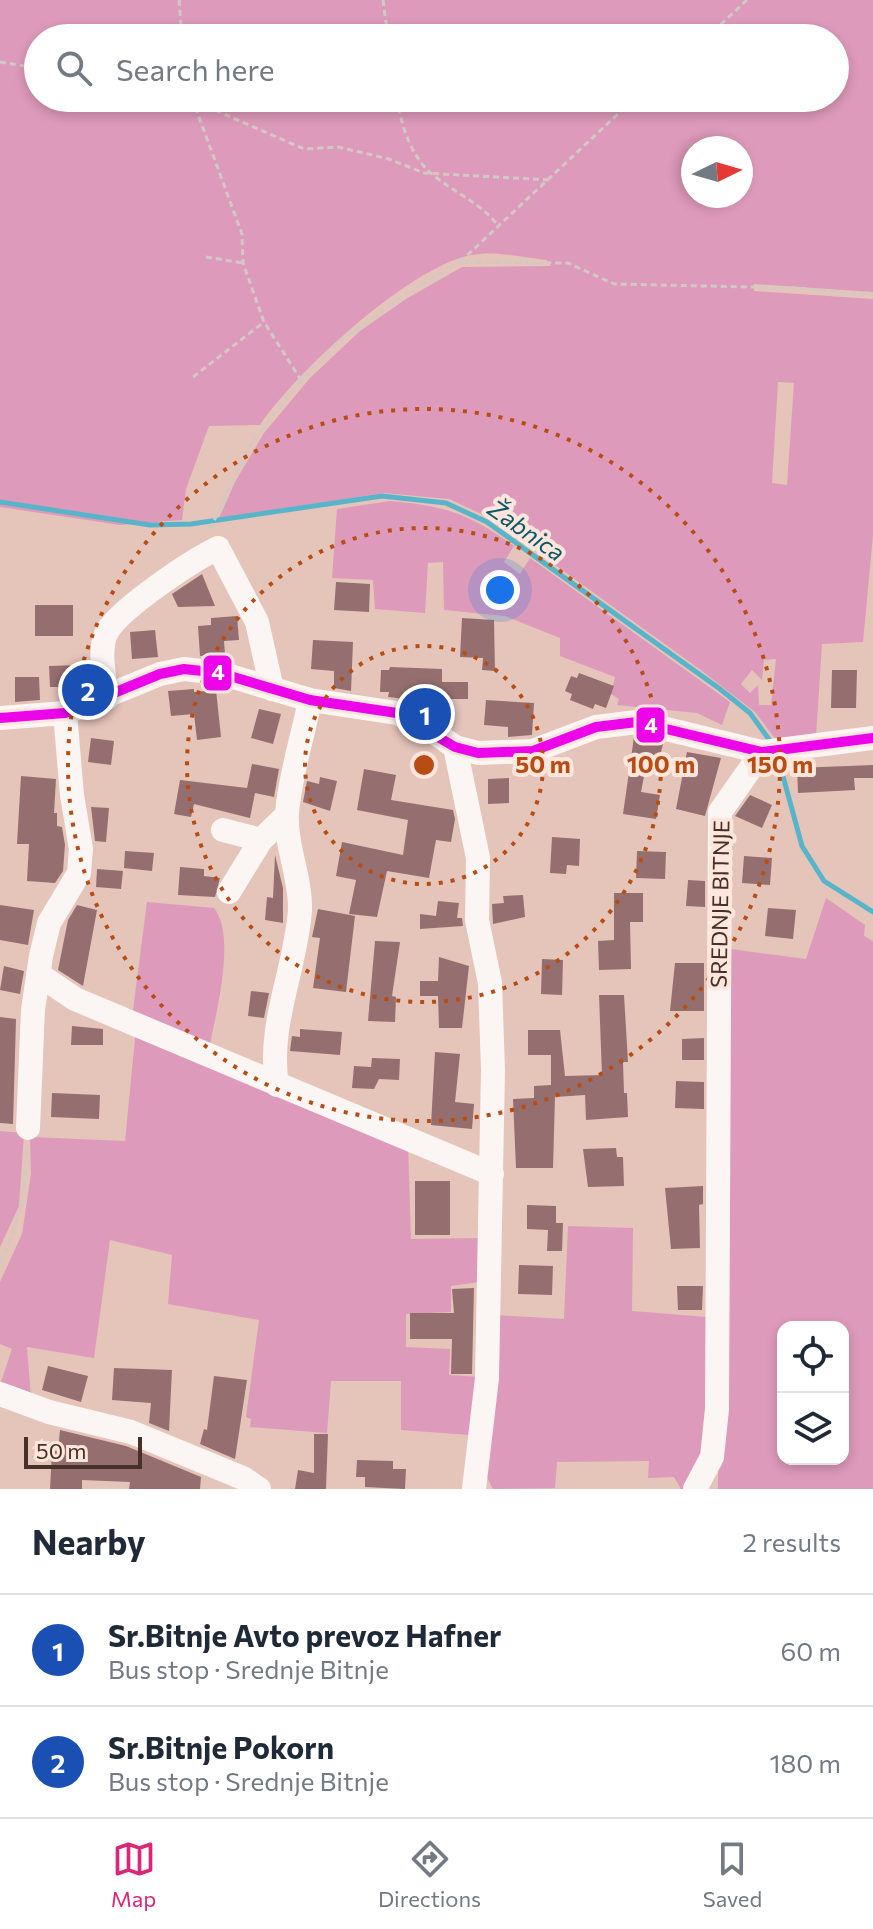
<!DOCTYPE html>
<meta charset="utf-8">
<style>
:root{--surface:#fff;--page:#f2f2f3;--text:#1f2937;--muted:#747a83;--line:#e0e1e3;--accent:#db2777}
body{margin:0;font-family:Commissioner,sans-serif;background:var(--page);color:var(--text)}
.controls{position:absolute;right:24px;bottom:24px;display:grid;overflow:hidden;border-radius:16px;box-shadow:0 4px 12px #0003}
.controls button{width:72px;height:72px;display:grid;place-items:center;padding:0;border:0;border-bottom:2px solid var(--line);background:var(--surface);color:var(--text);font:40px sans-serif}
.compass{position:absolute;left:681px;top:136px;width:72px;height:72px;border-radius:50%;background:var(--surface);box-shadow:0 4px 12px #0003;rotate:85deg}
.scale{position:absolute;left:24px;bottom:20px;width:118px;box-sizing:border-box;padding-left:8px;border:4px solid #473028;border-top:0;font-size:22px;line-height:28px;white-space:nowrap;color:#473028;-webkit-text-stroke:6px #ffe6dd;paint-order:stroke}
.you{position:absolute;left:500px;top:590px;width:28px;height:28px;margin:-20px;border:6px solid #fff;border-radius:50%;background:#1a73e8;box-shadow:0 0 0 12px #1a73e833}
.badge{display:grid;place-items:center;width:52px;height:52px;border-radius:50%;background:var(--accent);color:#fff;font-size:26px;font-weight:700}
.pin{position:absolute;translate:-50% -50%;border:4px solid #fff;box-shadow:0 2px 8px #0006}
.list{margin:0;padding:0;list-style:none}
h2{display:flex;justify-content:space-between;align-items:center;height:104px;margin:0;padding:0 32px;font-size:34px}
h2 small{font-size:26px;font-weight:400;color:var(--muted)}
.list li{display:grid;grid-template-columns:52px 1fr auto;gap:24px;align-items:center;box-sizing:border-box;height:112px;padding:0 32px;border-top:2px solid var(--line)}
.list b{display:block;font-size:30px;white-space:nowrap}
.list p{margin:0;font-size:26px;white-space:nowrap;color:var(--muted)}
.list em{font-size:26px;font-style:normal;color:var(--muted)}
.icon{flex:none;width:44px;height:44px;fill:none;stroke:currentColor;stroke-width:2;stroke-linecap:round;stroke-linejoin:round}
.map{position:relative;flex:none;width:873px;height:1489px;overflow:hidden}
.search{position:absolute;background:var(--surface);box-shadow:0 4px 12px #0003;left:24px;right:24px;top:24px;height:88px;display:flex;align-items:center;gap:20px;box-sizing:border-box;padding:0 28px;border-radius:44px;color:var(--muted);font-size:30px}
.sheet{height:328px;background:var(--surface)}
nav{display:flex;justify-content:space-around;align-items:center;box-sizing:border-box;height:112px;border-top:2px solid var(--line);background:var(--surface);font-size:22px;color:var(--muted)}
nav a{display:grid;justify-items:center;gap:4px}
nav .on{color:var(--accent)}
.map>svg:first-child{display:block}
.green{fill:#de9aba;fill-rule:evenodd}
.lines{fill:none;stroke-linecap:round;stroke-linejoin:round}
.stream{stroke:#58b4c8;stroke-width:5}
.building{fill:#956f6f}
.path{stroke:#d2c9c6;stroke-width:3;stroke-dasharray:6 4;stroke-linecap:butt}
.minor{stroke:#fbf6f4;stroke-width:24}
.bus-1-casing{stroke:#ffe6dd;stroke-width:16}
.bus-1{stroke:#ed05ea;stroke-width:10}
.ring{fill:none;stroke:#b84d14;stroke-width:4;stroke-dasharray:4 8}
.labels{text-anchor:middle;stroke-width:8;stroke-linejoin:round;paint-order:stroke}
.street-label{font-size:22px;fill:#473028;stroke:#ffe6dd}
.water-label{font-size:24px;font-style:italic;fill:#0c5668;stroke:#ffe6dd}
.centre{fill:#b84d14;stroke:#ffe6dd;stroke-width:4}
.ring-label{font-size:24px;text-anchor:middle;font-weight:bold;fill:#b84d14;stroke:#ffe6dd;stroke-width:8;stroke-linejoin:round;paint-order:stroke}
.line-badge{stroke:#ffe6dd;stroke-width:3}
.badge-label{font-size:22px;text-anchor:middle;font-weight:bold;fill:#fff}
</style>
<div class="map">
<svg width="873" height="1489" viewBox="0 0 873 1489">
<rect width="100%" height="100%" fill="#e5c4b9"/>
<!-- green -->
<path class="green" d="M0,0H873V292L754,284V291L873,299V535L863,642L822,644L816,736L778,742L755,712L698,668L490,518L449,499L384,493L219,518L235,482L264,433L310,378L360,331L406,299L462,267L551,266L547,260C526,258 501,252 480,254C418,257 294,374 260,425L209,426L186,489L182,520L120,525L0,507ZM38,38H835V98H38ZM693,148H741V196H693ZM778,382L794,383L787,485L772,483ZM776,659L771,705H759L758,685L750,693L741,684L752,670L762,680L764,660Z
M390,501C445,506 468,513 514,546L504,562L520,574L530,558L730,702L722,725L697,713L617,705L619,699L611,694L615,677L560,656V638L505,616L444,610L443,562L428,563L425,613L375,609L373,580L332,578L337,509Z
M826,898L865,925L864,936L873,941V1489H718L723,948L806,959ZM783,1327H843V1459H783Z
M147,902L214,908C237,936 215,1016 209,1050L132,1018Z
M136,1029L408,1145L411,1239L481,1238L480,1282L451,1286V1312L406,1314V1347L450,1349L449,1375L480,1377L470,1435L401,1430V1381H331L327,1433L250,1427L251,1419L246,1417L259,1320L168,1304L172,1255L110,1240L94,1358L27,1347L31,1398L0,1385L12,1349L0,1344V1282L22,1234L31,1174L30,1137L125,1141Z
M0,1131L24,1133L19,1206L0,1247Z
M568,1226L633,1228L632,1311L707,1317L711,1433L687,1489H681L674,1477L648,1478L649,1461L557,1462L555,1488L493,1489L484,1472L493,1315L564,1319Z"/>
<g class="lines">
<!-- stream -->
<path class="stream" d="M0,502L150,525L191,524L382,496L446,503L487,522L720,689L750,713L773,745
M778,758L802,846L824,881L873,912"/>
</g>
<!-- building -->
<path class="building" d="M202,574L215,606L178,607L172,594Z
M336,582L370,584L369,612L334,610Z
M35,605H73V636H35Z
M237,616L239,640L224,641L225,654L200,656L198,626L211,625V618Z
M462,618L494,620L495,671L482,670L483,658L460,657Z
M155,630L158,657L132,659L130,632Z
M313,640L353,642L351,691L334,688V671L311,669Z
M81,665V687H50L49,666Z
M390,667L442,669V682H468V699H441V703L388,697L389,692H380L381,670H389Z
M832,670H857L856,708H831Z
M579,673L614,686L606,708L595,704L593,709L570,700L572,694L565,691L571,676L577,678Z
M15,677H39L40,700L15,702Z
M194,689V692L216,690L221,737L197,740L194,714L171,716L168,691Z
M486,700L534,703L532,735L508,737V727L484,725Z
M259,709L281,714L273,744L251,738Z
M634,737L663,744L658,764L647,761L641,792L660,795L656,819L623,814Z
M91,738L114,741L111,765L88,762Z
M687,752L721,758L705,816L676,809Z
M252,764L279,769L274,797L255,793L250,818L194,804L191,817L174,814L180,780L247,788Z
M873,765V778H854L855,790L798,793L797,768Z
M364,769L396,775L391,800L453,810L455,819L451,842L436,840L429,878L387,871L377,917L349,914L356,880L336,876L342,842L403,855L408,820L357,810Z
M21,776L56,779L54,813H57V826L62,827L65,845L63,871L55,883L27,881L29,844H17Z
M320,777L337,781L330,811L303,802L307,781L319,784Z
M509,778V803L488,804V779Z
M750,795L772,805L762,828L735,816Z
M91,807L109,808L106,842L95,841Z
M552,837L580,839L579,866L567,865L566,874L550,873Z
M125,851L154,853L152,871L124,868Z
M637,851L666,852L665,879L636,878Z
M275,855L283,888V923L265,920L267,897L273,898Z
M744,856L772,858L770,885L742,883Z
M180,867L204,869V876L220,878L215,897L178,895Z
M97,869L123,871L121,889L96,887Z
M688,880L705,881V907L686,906Z
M614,893H643V922H630L631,969L599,970L598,941L614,940Z
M523,895L525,917L493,924L492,904L504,903L503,896Z
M438,901L459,903L457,918H462L463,926L420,929V914L436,916Z
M0,905L34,910L28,945L0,940Z
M77,905L97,910L83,986L58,970L68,920Z
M768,908L796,910L793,939L765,936Z
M318,909L355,916L346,992L313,988L320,938L312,937Z
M375,941L400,942L392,996L396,997L395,1022L368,1021Z
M439,957L469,966L462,1028H439L438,996H420V981H438Z
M542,959L563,960L562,995L541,994Z
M675,963H704V1011H670Z
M4,966L24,971L20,994L0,990Z
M251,991L269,993L264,1018L248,1016Z
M599,995H624L628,1062H623L624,1093H627L628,1117L586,1120L585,1095L555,1097L553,1168H516L513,1099L534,1098V1086L551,1085V1055H528V1030H560L565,1076L602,1075Z
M0,1017L16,1019L13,1124L0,1123Z
M72,1026L103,1029V1045H71Z
M300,1029L342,1032L340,1055L290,1051L292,1036L300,1037Z
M704,1038V1060H682V1039Z
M435,1052L460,1054L455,1102L474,1104L472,1129L431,1125Z
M372,1058L400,1059L399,1080L379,1079L374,1089L352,1088L354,1066L371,1067Z
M676,1081L704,1082V1109L675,1108Z
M52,1093L100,1095L99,1119L51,1117Z
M616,1148L617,1157H623L624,1186L588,1187L583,1149Z
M415,1181H450V1235H415Z
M703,1186V1204L699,1205L700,1248L671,1249L665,1188Z
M527,1205L556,1206V1223H563L562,1251H547L548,1230L527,1229Z
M519,1265L553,1266L552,1295L518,1294Z
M677,1286H703L702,1310H678Z
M474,1288L472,1374H451L452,1339H410V1313H454L452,1289Z
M48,1366L88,1376L81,1402L42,1390Z
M114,1368L172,1370L169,1431L149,1423L151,1403L112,1400Z
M214,1376L247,1380L235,1459L200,1444L204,1429L207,1430Z
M60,1430L126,1446L201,1477L200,1489H129L130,1482L82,1480V1489H50L52,1451H58Z
M314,1434H328L326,1489H295L298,1470L314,1473Z
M357,1460L393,1461V1469H406L405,1489L365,1487V1477H356Z"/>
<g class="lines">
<!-- path -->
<path class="path" d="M179,0L182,38
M383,0L388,38
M706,38L747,0
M0,62L38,68
M167,98L210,108L304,149L338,147L389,159L424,173L550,180
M192,98L242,234L243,263L264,322L301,380
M397,98C401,125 411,157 433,175C455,193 479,202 497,224
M206,257L243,263
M460,262L635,98
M193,377L264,322
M210,529L252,442L301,380L336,344L415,288L460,262L568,263L614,284L798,288L873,295
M0,1262C19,1225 25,1189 27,1148"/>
<!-- minor -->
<path class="minor" d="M107,698C105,679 97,648 108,630C124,606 191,561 218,548L257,622L272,689
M0,718L65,713L160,674L184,669L220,673L310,700L397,713L431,730L455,747L478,753L533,751L596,727L637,722L762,752L873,738
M455,747L478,858L477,920L490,983L493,1070L487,1378L474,1489
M223,830L261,840
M229,892L261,840L287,815
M38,974L75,999L492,1174
M277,1085C267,1025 296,969 300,910C301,878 285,845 287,813C290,776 303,736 310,700
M28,1128L33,1010L41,956L49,923L79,873L81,849L72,795L65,713
M0,1394L49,1412L131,1432L243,1478L259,1489
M695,1489L712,1457L717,1409L720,812L762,752"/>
<!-- bus-1 casing -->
<g class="bus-1-casing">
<path id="bus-1" d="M0,718L65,713L160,674L184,669L220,673L310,700L397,713L455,747L478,753L533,751L596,727L637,722L762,752L873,738"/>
</g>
<!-- bus-1 -->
<use href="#bus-1" class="bus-1"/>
</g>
<!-- distance rings -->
<g class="ring">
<circle cx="424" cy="765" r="119"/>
<circle cx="424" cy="765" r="237"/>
<circle cx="424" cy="765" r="356"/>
</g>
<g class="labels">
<!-- street labels -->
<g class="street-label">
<text transform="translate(720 904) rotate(-89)" y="8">SREDNJE BITNJE</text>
</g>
<!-- water labels -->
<g class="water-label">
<text transform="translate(526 531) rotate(35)" y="8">Žabnica</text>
</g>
</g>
<circle cx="424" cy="765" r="12" class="centre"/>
<g class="ring-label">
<text x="543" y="773">50 m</text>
<text x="661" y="773">100 m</text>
<text x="780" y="773">150 m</text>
</g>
<g class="line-badge">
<rect x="202" y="654" width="31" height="38" rx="8" fill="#ed05ea"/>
<rect x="635" y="706" width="31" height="38" rx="8" fill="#ed05ea"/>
</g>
<g class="badge-label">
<text x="218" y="680">4</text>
<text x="651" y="733">4</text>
</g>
</svg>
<div class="controls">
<button><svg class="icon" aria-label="locate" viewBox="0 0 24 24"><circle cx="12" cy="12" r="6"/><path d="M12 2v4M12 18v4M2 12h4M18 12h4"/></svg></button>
<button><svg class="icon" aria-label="layers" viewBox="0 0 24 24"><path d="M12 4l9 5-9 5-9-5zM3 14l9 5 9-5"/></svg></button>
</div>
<svg class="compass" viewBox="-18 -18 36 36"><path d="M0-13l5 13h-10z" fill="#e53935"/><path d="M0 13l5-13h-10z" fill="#747a83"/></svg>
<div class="scale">50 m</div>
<div class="you"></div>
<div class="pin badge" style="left:425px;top:714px;background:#1a4fb4">1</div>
<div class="pin badge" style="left:88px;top:690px;background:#1a4fb4">2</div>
<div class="search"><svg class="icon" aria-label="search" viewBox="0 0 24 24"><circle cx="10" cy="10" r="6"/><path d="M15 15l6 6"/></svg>Search here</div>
</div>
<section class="sheet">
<h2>Nearby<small>2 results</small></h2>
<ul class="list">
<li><span class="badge" style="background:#1a4fb4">1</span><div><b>Sr.Bitnje Avto prevoz Hafner</b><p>Bus stop · Srednje Bitnje</p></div><em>60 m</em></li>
<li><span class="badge" style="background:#1a4fb4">2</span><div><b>Sr.Bitnje Pokorn</b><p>Bus stop · Srednje Bitnje</p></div><em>180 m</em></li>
</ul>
</section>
<nav>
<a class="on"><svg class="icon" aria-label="map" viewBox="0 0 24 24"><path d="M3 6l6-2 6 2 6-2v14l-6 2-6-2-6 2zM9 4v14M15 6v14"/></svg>Map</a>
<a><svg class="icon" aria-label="directions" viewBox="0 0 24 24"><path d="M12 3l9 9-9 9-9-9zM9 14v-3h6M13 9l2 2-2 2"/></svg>Directions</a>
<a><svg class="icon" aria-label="saved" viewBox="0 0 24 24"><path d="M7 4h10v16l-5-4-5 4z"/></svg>Saved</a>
</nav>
